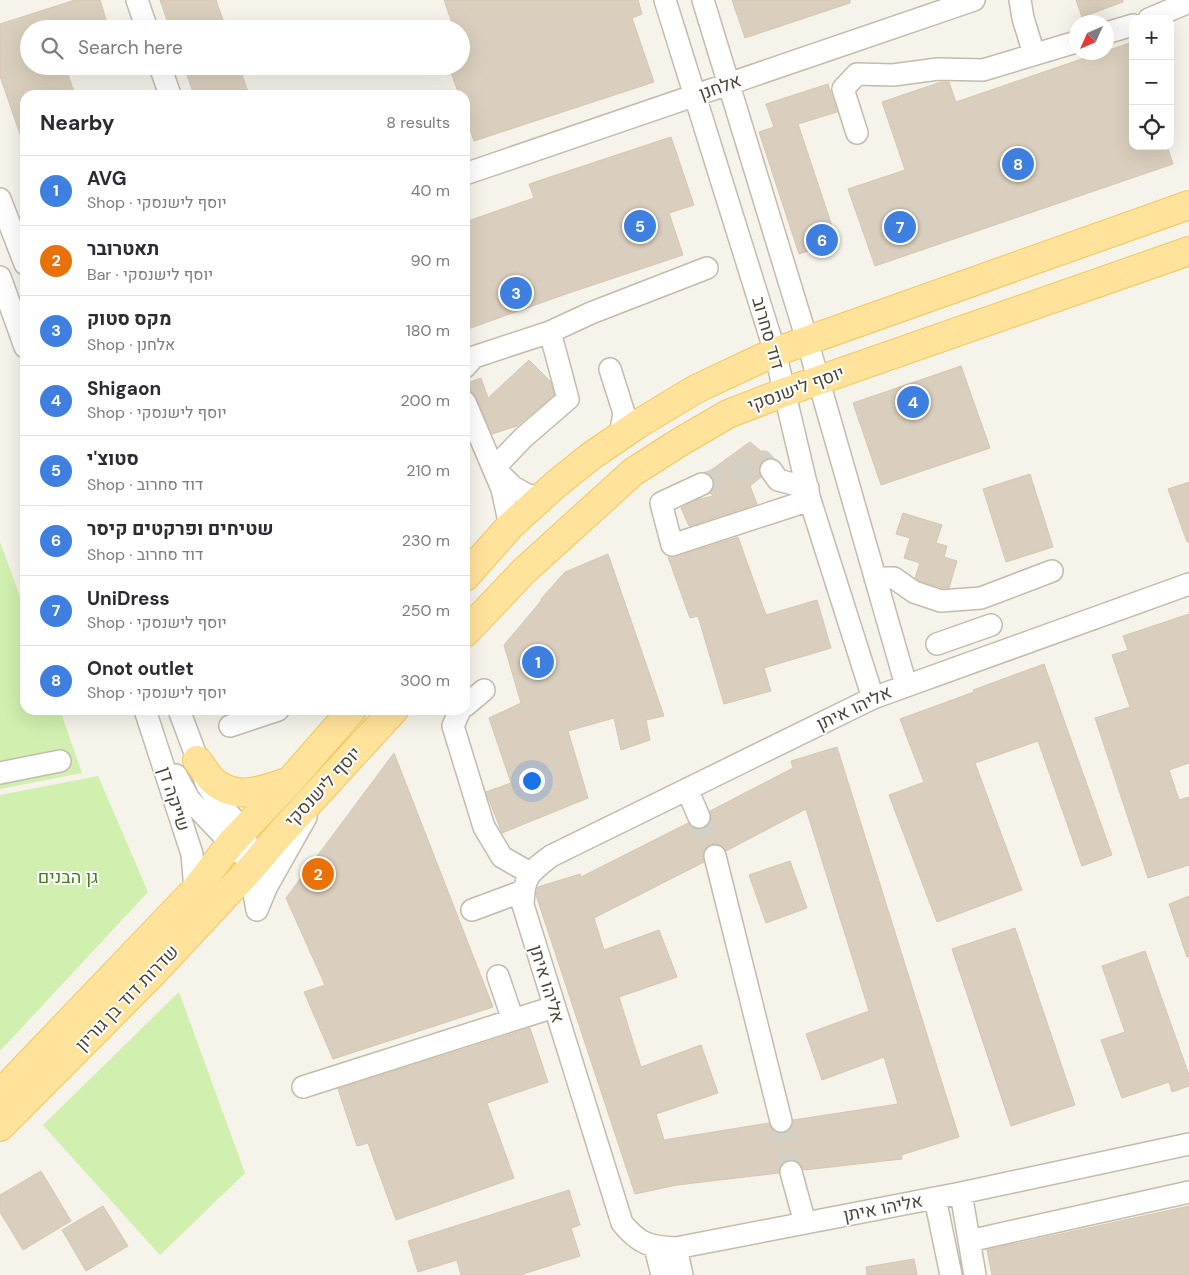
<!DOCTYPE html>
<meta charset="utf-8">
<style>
:root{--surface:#fff;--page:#f2f2f3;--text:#2b2b33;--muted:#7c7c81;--line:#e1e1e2;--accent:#ff3e18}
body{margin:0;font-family:"DM Sans",Heebo,sans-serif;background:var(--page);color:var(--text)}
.controls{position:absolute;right:15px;top:15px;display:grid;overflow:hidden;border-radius:10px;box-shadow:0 5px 20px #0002}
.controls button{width:45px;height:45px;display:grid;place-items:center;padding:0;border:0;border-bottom:1px solid var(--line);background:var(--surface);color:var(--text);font:25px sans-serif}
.compass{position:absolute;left:1069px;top:15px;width:45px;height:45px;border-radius:50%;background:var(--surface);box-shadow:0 5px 20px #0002;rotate:225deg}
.you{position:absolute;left:531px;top:780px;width:18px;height:18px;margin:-12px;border:4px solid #fff;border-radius:50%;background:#1a73e8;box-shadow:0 0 0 8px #1a73e833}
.badge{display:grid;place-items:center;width:32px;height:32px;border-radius:50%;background:var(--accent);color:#fff;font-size:16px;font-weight:700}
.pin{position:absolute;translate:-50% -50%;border:2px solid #fff;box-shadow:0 1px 5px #0006}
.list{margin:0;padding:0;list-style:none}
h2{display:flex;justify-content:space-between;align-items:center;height:65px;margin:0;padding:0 20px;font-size:21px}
h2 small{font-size:16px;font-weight:400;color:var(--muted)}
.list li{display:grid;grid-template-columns:32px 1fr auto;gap:15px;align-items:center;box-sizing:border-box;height:70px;padding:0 20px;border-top:1px solid var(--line)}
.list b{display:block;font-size:19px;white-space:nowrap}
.list p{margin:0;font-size:16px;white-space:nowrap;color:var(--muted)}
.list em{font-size:16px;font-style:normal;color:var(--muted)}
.icon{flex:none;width:28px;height:28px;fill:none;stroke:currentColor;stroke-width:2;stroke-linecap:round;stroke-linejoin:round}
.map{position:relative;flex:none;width:1189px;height:1275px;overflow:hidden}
.search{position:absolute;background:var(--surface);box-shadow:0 5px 20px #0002;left:20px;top:20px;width:450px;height:55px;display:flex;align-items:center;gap:12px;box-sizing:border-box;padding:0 18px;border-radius:28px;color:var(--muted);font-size:19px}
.panel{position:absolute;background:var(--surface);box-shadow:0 5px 20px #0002;left:20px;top:90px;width:450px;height:625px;border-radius:15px}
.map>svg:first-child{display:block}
.green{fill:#d1efae}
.building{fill:#dacfbe;stroke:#d5c7b0;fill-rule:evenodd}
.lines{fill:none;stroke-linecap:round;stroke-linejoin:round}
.minor-tunnel{stroke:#d4d0c6;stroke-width:21;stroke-dasharray:21 11;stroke-linecap:butt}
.minor-casing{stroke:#c3bbab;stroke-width:24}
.major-casing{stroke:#f2c75c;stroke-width:30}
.minor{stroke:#fff;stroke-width:21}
.major{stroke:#ffe39a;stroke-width:28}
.labels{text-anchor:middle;stroke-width:4;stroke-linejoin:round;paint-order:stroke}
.street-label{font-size:18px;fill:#4c4437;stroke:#fff}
.park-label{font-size:18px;fill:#438020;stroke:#fff}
</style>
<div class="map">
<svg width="1189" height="1275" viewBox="0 0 1189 1275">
<rect width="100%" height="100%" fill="#f6f3ea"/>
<!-- green -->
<path class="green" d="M0,542L25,610V710H60L82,773L0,789Z
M98,776L148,892L0,1051V795Z
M179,992L245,1173L160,1255L43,1125Z"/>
<!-- building -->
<path class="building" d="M75,0H100L109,29H29V66H65L75,95H25V143H23L0,76V24Z
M160,0H216L226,29H170Z
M444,0H638L642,14L632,18L654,82L474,141L465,114V95H459L449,66H461V29H454Z
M732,0H850V3L745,38Z
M1076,0H1123V2L1082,17Z
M1133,42V146H1167L1173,164L875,266L848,189L905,170L882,102L941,82H949L956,102L1102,52H1106V51Z
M184,66H239L249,95H194Z
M828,84L837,112L798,124L837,241L799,254L759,132L774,127L766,104Z
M671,137L694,205L669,213L683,255L566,294L465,330V222L534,198L529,184Z
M529,360L551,382L554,395L517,426L492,434L476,397L471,391L468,383L481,378L488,398Z
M961,366L990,448L881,485L853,403Z
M750,442L769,458L763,460L760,465L759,472L761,477L750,486L757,504L689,526L681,508L696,500L713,496L710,493L714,486L713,479L707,473Z
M1030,474L1053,547L1006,562L983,489Z
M1189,482V542H1187L1168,489Z
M903,513L942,525L936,543L947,546L944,557L957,561L949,588H943L920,581L915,578L920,563L904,558L910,538L896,534Z
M738,537L766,615L817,600L831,648L764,668L771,691L724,704L698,616L690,618L668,557H676Z
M608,554L664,716L646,720L650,740L621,750L614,718L568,731L588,798L502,833L486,792L511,783L489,718L521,703L504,645L541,601V599L565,572Z
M1189,614V763L1169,770L1179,800L1189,797V865L1148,878L1095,718L1130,707L1112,655L1128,650L1123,636Z
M1044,664L1112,855L1082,866L1038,741L975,763L1022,890L937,922L889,795L924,782L900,719L974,692L973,690Z
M837,747L959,1137L901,1155L902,1159L804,1170L799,1163L795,1160H788L782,1164L779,1173L677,1185L635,1194L536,895L538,887L580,874L581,877L688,823L692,827L697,829L704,828L709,824L711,819L710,811L793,768L791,761ZM806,809L869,1011L806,1034L822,1080L884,1057L898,1104L793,1120V1125L790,1130L784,1133H777L772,1130L769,1123L664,1140L656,1114L718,1093L701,1045L641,1067L619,997L677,977L659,930L604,950L594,918L704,862L703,852L707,847L712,844H719L726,851Z
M394,753L493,1007L333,1059L304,992L325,985L286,898Z
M790,861L807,908L766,923L749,875Z
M1189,896V956L1187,957L1169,904Z
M1015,928L1075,1105L1011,1126L952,949Z
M1145,951L1189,1075V1086L1172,1092L1169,1082L1122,1098L1101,1040L1125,1032L1102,966Z
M530,1028L548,1082L487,1103L514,1178L396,1220L368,1143L357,1146L338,1089Z
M41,1171L71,1221L23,1250L0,1212V1195Z
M569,1190L580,1225L571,1228L580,1256L520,1275H461L457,1260L418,1272L408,1241Z
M103,1206L128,1246L86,1271L62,1230Z
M1189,1206V1275H992L987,1250Z
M914,1259L917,1275H867L866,1267Z"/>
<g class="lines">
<!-- minor-tunnel -->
<path class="minor-tunnel" d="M702,484L763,461L771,470
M699,817L715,856
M781,1121L791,1172"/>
<!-- minor casing -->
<g class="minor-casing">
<path id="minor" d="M137,0L147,29
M665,0L775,352L810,500L873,698
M703,0L807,340L906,685
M1020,0L1023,18L1034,54
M1149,19L1189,2
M1106,33L1133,25
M160,66L170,95
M857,74L893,75L938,69L983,70L1076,42
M857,74L843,89L857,133
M465,174L974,0
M0,199L25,264
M0,277L25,347
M550,332L591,313L707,268
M465,367L474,357L550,332L568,399L524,437L494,468
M610,369L624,413L620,436
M465,402L502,489L510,526
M496,470L513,487L529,496L545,495
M771,470L778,480L808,488
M702,484L661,503L672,545L810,500
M875,578H894L914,592L941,601L981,598L1052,571
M1189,584L873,698L551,856C529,873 524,875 523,905L622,1223C639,1244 650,1247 676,1248L961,1193L1189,1144
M937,644L991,625
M465,706L484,690
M145,710L192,854L195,890
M179,710L207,785L221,805L243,830L253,866V888L257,910
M460,710L453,726L484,827L502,857L530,873
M230,726L278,710
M0,773L60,761
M176,775L189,799L240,853
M687,789L699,817
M715,856L781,1121
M257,910L267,886L306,817
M472,910L523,891
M498,976L513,1020L554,1007
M303,1087L513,1020
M791,1172L805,1223
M961,1193L975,1275
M935,1198L951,1275
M969,1241L1189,1192
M655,1247L662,1275
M676,1248L682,1275"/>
</g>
<!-- major casing -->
<g class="major-casing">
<path id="major" d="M465,577L510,526L555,485L591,456L638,424L696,389L775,352L1189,205
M465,633L524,571L633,472L680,442L728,414L785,392L1189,251
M197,760C203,767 209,779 217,784C239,800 263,790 287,782
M0,1094L195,890L231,843L289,782L352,710
M0,1127L152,974L253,866L280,834L394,710"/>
</g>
<!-- minor -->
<use href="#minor" class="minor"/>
<!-- major -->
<use href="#major" class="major"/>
</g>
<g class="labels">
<!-- street labels -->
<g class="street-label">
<text transform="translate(720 87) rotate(-20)" y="6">אלחנן</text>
<text transform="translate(768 333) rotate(74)" y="6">דוד סחרוב</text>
<text transform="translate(796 389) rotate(-20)" y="6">יוסף לישנסקי</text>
<text transform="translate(854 708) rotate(-25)" y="6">אליהו איתן</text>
<text transform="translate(323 787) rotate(-47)" y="6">יוסף לישנסקי</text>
<text transform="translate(174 799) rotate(72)" y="6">שייקה דן</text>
<text transform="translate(547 984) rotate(73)" y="6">אליהו איתן</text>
<text transform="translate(127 998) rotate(-46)" y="6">שדרות דוד בן גוריון</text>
<text transform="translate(883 1208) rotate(-11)" y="6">אליהו איתן</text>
</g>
<!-- park labels -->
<g class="park-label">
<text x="68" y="883">גן הבנים</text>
</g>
</g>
</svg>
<div class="controls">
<button>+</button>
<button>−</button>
<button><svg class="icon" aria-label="locate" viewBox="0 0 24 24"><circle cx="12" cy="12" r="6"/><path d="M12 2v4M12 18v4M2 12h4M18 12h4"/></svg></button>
</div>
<svg class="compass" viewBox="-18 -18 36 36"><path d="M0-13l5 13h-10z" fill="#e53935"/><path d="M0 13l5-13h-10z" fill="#7c7c81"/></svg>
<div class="you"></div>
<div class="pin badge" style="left:538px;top:662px;background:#3f7fe0">1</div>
<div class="pin badge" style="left:318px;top:874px;background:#e8710a">2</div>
<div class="pin badge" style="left:516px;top:293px;background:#3f7fe0">3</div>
<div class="pin badge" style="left:913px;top:402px;background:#3f7fe0">4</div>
<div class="pin badge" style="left:640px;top:226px;background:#3f7fe0">5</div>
<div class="pin badge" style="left:822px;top:240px;background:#3f7fe0">6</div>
<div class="pin badge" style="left:900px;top:227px;background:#3f7fe0">7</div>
<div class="pin badge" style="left:1018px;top:164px;background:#3f7fe0">8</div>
<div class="search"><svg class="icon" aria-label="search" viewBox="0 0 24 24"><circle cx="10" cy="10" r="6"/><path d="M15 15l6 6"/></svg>Search here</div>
<section class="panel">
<h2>Nearby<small>8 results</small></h2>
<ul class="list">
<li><span class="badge" style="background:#3f7fe0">1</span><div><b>AVG</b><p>Shop · יוסף לישנסקי</p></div><em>40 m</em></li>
<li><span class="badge" style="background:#e8710a">2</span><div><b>תאטרובר</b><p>Bar · יוסף לישנסקי</p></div><em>90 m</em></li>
<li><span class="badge" style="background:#3f7fe0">3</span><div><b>מקס סטוק</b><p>Shop · אלחנן</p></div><em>180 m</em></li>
<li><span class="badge" style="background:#3f7fe0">4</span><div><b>Shigaon</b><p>Shop · יוסף לישנסקי</p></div><em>200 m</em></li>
<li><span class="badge" style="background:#3f7fe0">5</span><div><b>סטוצ'י</b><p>Shop · דוד סחרוב</p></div><em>210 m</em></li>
<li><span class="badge" style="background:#3f7fe0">6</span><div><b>שטיחים ופרקטים קיסר</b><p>Shop · דוד סחרוב</p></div><em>230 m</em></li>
<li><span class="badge" style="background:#3f7fe0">7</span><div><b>UniDress</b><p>Shop · יוסף לישנסקי</p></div><em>250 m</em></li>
<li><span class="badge" style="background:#3f7fe0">8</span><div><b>Onot outlet</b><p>Shop · יוסף לישנסקי</p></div><em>300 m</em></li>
</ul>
</section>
</div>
